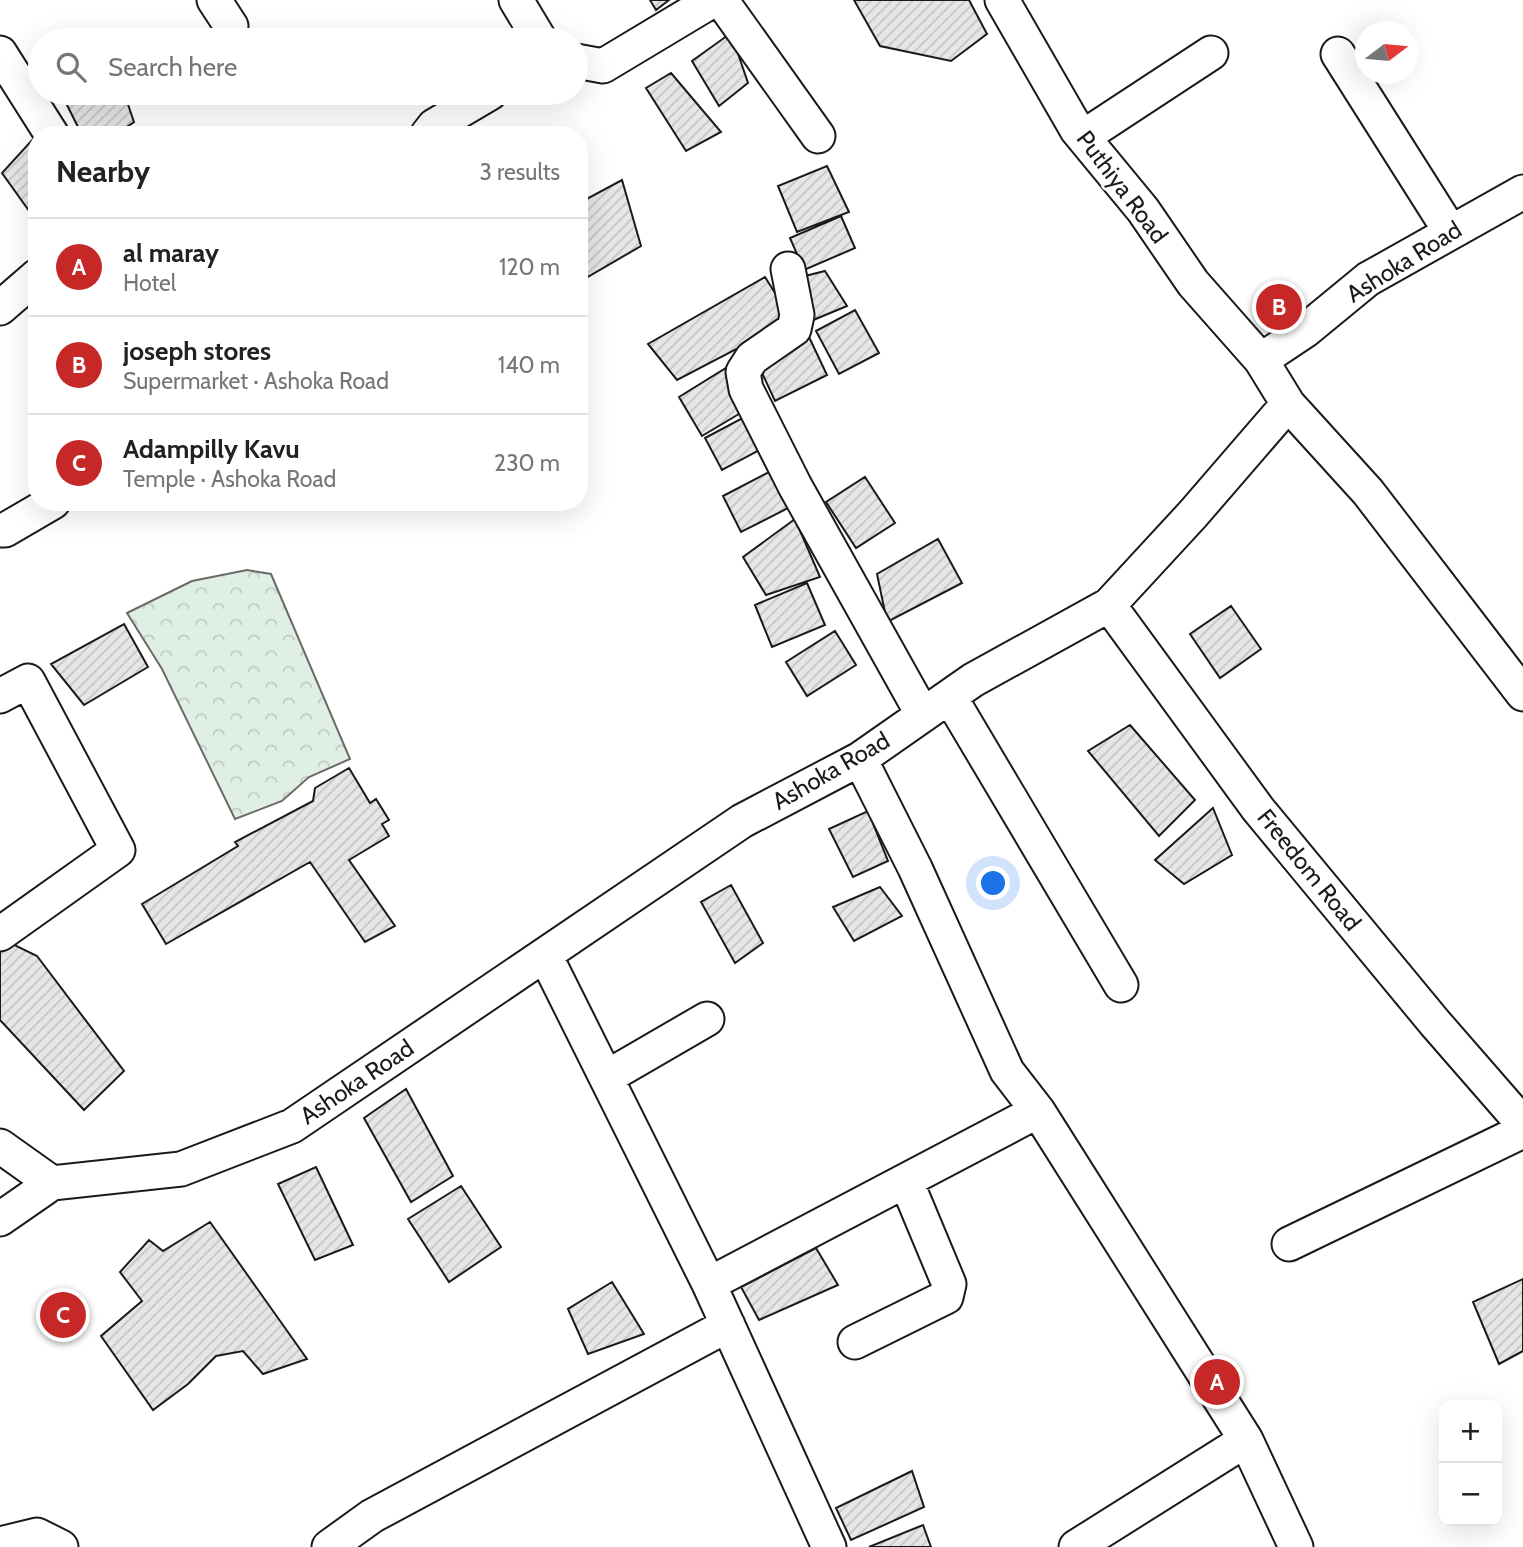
<!DOCTYPE html>
<meta charset="utf-8">
<style>
:root{--surface:#fff;--page:#f6f6f6;--text:#222;--muted:#767676;--line:#e0e0e0;--accent:#c62828}
body{margin:0;font-family:Cabin,sans-serif;background:var(--page);color:var(--text)}
.controls{position:absolute;right:21px;bottom:21px;display:grid;overflow:hidden;border-radius:14px;box-shadow:0 7px 28px #0002}
.controls button{width:63px;height:63px;display:grid;place-items:center;padding:0;border:0;border-bottom:2px solid var(--line);background:var(--surface);color:var(--text);font:35px sans-serif}
.compass{position:absolute;left:1355px;top:21px;width:63px;height:63px;border-radius:50%;background:var(--surface);box-shadow:0 7px 28px #0002;rotate:74deg}
.you{position:absolute;left:994px;top:884px;width:24px;height:24px;margin:-18px;border:5px solid #fff;border-radius:50%;background:#1a73e8;box-shadow:0 0 0 10px #1a73e833}
.badge{display:grid;place-items:center;width:46px;height:46px;border-radius:50%;background:var(--accent);color:#fff;font-size:23px;font-weight:700}
.pin{position:absolute;translate:-50% -50%;border:4px solid #fff;box-shadow:0 2px 7px #0006}
.list{margin:0;padding:0;list-style:none}
h2{display:flex;justify-content:space-between;align-items:center;height:91px;margin:0;padding:0 28px;font-size:30px}
h2 small{font-size:23px;font-weight:400;color:var(--muted)}
.list li{display:grid;grid-template-columns:46px 1fr auto;gap:21px;align-items:center;box-sizing:border-box;height:98px;padding:0 28px;border-top:2px solid var(--line)}
.list b{display:block;font-size:26px;white-space:nowrap}
.list p{margin:0;font-size:23px;white-space:nowrap;color:var(--muted)}
.list em{font-size:23px;font-style:normal;color:var(--muted)}
.icon{flex:none;width:38px;height:38px;fill:none;stroke:currentColor;stroke-width:2;stroke-linecap:round;stroke-linejoin:round}
.map{position:relative;flex:none;width:1523px;height:1547px;overflow:hidden}
.search{position:absolute;background:var(--surface);box-shadow:0 7px 28px #0002;left:28px;top:28px;width:560px;height:77px;display:flex;align-items:center;gap:18px;box-sizing:border-box;padding:0 24px;border-radius:38px;color:var(--muted);font-size:26px}
.panel{position:absolute;background:var(--surface);box-shadow:0 7px 28px #0002;left:28px;top:126px;width:560px;height:385px;border-radius:28px}
.map>svg:first-child{display:block}
.park{fill:url(#park-crowns);stroke:#6a6a6a;stroke-width:2}
.building{fill:url(#building-hatch);stroke:#1a1a1a;stroke-width:2}
.lines{fill:none;stroke-linecap:round;stroke-linejoin:round}
.minor-casing{stroke:#1a1a1a;stroke-width:37}
.minor{stroke:#fff;stroke-width:33}
.labels{text-anchor:middle;stroke-width:5;stroke-linejoin:round;paint-order:stroke}
.street-label{font-size:24px;fill:#1a1a1a;stroke:#fff}
</style>
<div class="map">
<svg width="1523" height="1547" viewBox="0 0 1523 1547">
<defs>
<pattern id="park-crowns" width="20" height="18" patternUnits="userSpaceOnUse" patternTransform="scale(1.75)"><rect width="20" height="18" fill="#e0efe3"/><path d="M2 6a3 3 0 1 1 6 0M12 15a3 3 0 1 1 6 0" fill="none" stroke="#c0ccc2"/></pattern>
<pattern id="building-hatch" width="6" height="6" patternUnits="userSpaceOnUse" patternTransform="scale(1.75)"><rect width="6" height="6" fill="#e6e6e6"/><path d="M-1 1l2-2M0 6l6-6M5 7l2-2" fill="none" stroke="#c5c5c5"/></pattern>
</defs>
<rect width="100%" height="100%" fill="#fff"/>
<!-- park -->
<path class="park" d="M247,570L271,574L350,759L309,777L282,801L235,819L162,669L127,613L192,581Z"/>
<!-- building -->
<path class="building" d="M650,0H669L656,10Z
M854,0H969L987,34L951,61L880,46Z
M731,33L748,83L719,106L692,61Z
M671,73L721,132L686,151L646,88Z
M68,93H124L134,122L115,135H82L62,95Z
M33,139L37,145V222L2,173Z
M827,166L849,212L797,232L778,186Z
M622,180L641,246L579,282V203Z
M841,216L855,248L804,270L790,238Z
M825,271L847,306L806,323L797,278Z
M765,277L792,320L677,380L648,344Z
M855,310L879,353L839,374L816,331Z
M809,337L827,375L775,401L757,362Z
M726,368L749,408L702,436L679,397Z
M752,413L769,445L722,470L705,438Z
M771,471L790,507L741,532L723,496Z
M865,477L895,523L856,548L826,502Z
M795,519L820,577L766,595L743,557Z
M938,539L962,583L887,622L877,574Z
M807,583L825,625L772,647L755,605Z
M1231,606L1261,649L1220,678L1190,634Z
M124,624L148,667L84,705L51,664Z
M835,631L856,665L807,696L786,662Z
M1130,725L1195,800L1159,836L1088,751Z
M349,768L370,803L376,799L389,820L382,824L389,836L349,860L395,926L365,942L310,862L166,944L142,904L238,846L235,842L313,801L315,788Z
M1213,808L1232,855L1184,884L1155,860Z
M868,811L888,861L853,877L829,829Z
M731,885L763,943L735,963L701,902Z
M880,887L902,916L854,941L833,907Z
M0,938L37,956L124,1071L84,1110L0,1020Z
M406,1089L453,1176L411,1202L364,1118Z
M316,1167L353,1245L315,1260L278,1184Z
M461,1186L501,1247L449,1282L408,1219Z
M210,1222L307,1359L263,1374L243,1351L216,1356L188,1384L153,1410L101,1336L142,1301L120,1272L149,1240L163,1251Z
M816,1248L838,1285L759,1320L741,1287Z
M1523,1279V1351L1499,1364L1473,1302Z
M612,1282L644,1334L588,1354L568,1309Z
M912,1471L924,1507L851,1540L836,1508Z
M923,1525L931,1547H869Z"/>
<g class="lines">
<!-- minor casing -->
<g class="minor-casing">
<path id="minor" d="M214,0L231,26
M516,0L540,40
M721,0L818,136
M1002,0L1077,130L1143,210L1193,283L1261,360
M0,53L52,135
M1338,54L1450,231
M576,61L603,66L713,0
M427,135L434,126L490,93
M1083,137L1211,53
M788,269L797,315L794,329L752,358L743,372L746,389L795,486L923,715
M0,308L37,276
M1288,404L1368,492L1523,694
M0,530H5L53,502
M1109,605L1258,809L1435,1023L1523,1124
M0,696L28,681L118,850L0,934
M950,697L1121,985
M860,759L915,868L1007,1071L1038,1111
M545,955L709,1284L829,1547
M607,1077L707,1019
M0,1146L52,1183
M0,1219L52,1183L181,1169L292,1126L742,821L860,759L973,680L1109,605L1193,514L1288,404L1261,360L1306,330L1368,279L1523,192
M1289,1244L1523,1131
M709,1284L1038,1111L1246,1440L1296,1547
M855,1342L946,1297L949,1284L906,1181
M0,1544L37,1535L61,1547
M329,1547L372,1516L728,1325
M1076,1547L1246,1440"/>
</g>
<!-- minor -->
<use href="#minor" class="minor"/>
</g>
<g class="labels">
<!-- street labels -->
<g class="street-label">
<text transform="translate(1122 187) rotate(53)" y="8">Puthiya Road</text>
<text transform="translate(1404 262) rotate(-32)" y="8">Ashoka Road</text>
<text transform="translate(831 771) rotate(-30)" y="8">Ashoka Road</text>
<text transform="translate(1309 870) rotate(51)" y="8">Freedom Road</text>
<text transform="translate(357 1082) rotate(-34)" y="8">Ashoka Road</text>
</g>
</g>
</svg>
<div class="controls">
<button>+</button>
<button>−</button>
</div>
<svg class="compass" viewBox="-18 -18 36 36"><path d="M0-13l5 13h-10z" fill="#e53935"/><path d="M0 13l5-13h-10z" fill="#767676"/></svg>
<div class="you"></div>
<div class="pin badge" style="left:1217px;top:1382px">A</div>
<div class="pin badge" style="left:1279px;top:307px">B</div>
<div class="pin badge" style="left:63px;top:1315px">C</div>
<div class="search"><svg class="icon" aria-label="search" viewBox="0 0 24 24"><circle cx="10" cy="10" r="6"/><path d="M15 15l6 6"/></svg>Search here</div>
<section class="panel">
<h2>Nearby<small>3 results</small></h2>
<ul class="list">
<li><span class="badge">A</span><div><b>al maray</b><p>Hotel</p></div><em>120 m</em></li>
<li><span class="badge">B</span><div><b>joseph stores</b><p>Supermarket · Ashoka Road</p></div><em>140 m</em></li>
<li><span class="badge">C</span><div><b>Adampilly Kavu</b><p>Temple · Ashoka Road</p></div><em>230 m</em></li>
</ul>
</section>
</div>
